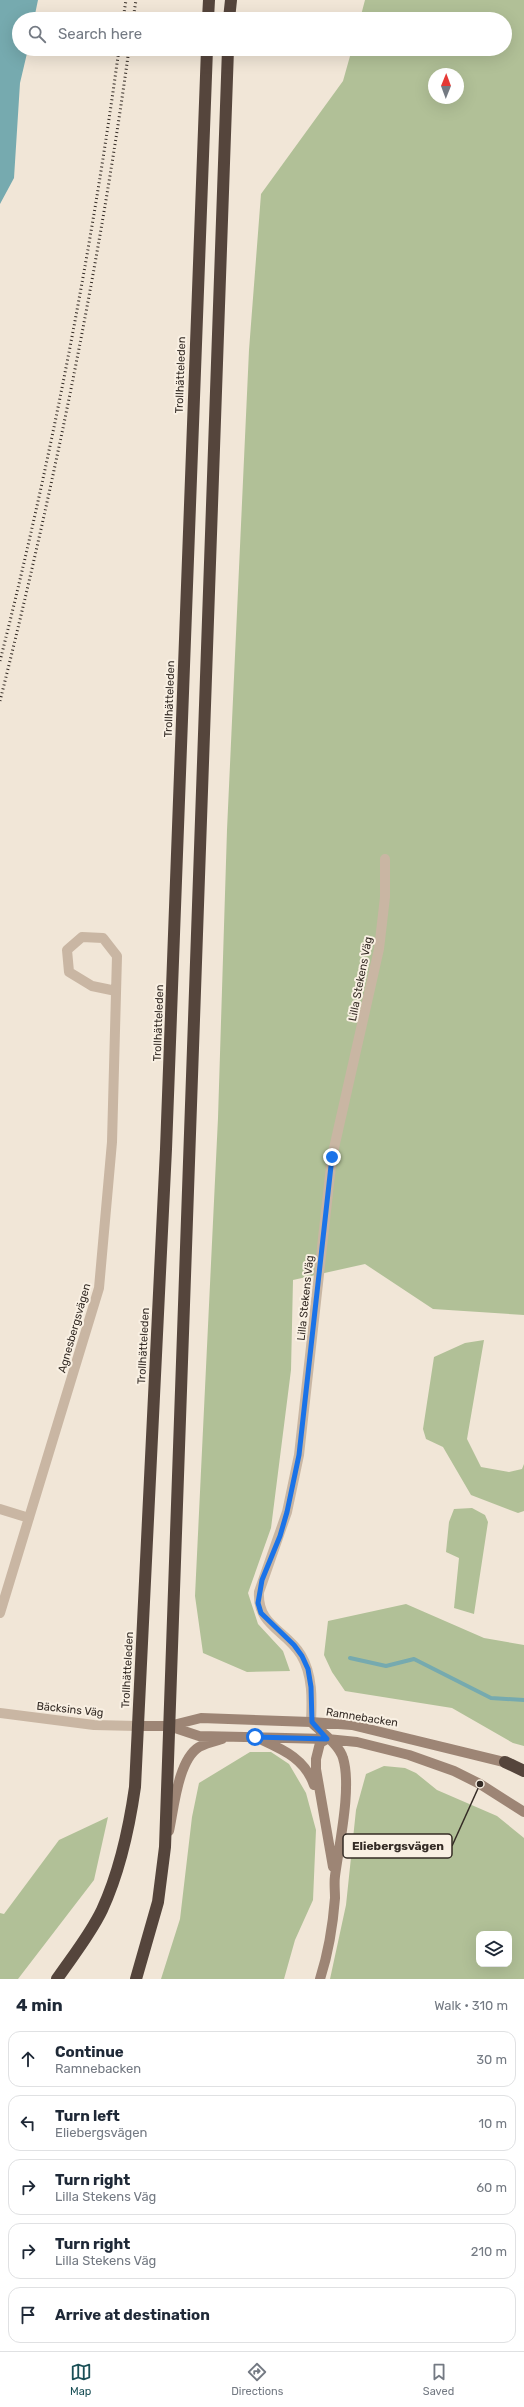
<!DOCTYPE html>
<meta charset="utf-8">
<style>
:root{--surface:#fff;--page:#f2f2f3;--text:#1f2937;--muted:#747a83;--line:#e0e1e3;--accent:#1a4f56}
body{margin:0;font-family:Rubik,sans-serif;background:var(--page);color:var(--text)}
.controls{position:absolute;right:12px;bottom:12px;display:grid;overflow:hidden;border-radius:8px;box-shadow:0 4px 16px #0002}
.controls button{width:36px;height:36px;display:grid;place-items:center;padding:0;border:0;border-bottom:1px solid var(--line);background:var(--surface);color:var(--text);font:20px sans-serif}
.compass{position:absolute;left:428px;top:68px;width:36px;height:36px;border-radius:50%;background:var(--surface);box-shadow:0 4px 16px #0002;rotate:1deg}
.stop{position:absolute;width:12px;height:12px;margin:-9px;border:3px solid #1a73e8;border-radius:50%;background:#fff}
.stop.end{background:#1a73e8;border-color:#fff;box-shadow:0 1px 4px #0008}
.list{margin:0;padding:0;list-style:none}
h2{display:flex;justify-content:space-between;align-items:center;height:52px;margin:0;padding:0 16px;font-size:17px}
h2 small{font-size:13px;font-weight:400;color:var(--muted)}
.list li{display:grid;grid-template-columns:26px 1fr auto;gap:12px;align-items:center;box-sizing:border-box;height:56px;margin:0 8px 8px;padding:0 8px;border:1px solid var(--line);border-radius:12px}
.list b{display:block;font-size:15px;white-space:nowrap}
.list p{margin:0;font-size:13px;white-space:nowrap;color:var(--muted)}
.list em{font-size:13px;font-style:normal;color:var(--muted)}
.icon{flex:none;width:22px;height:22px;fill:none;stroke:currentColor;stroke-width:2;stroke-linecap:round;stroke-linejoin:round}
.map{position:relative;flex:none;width:524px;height:1979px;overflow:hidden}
.search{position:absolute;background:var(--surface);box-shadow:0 4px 16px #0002;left:12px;right:12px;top:12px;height:44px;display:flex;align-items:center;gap:10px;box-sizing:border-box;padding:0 14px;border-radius:22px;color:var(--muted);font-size:15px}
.sheet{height:372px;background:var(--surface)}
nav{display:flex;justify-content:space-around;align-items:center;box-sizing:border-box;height:56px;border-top:1px solid var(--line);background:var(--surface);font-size:11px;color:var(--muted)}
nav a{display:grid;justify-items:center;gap:2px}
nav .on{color:var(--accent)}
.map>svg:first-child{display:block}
.green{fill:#b1c097;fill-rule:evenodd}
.water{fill:#76aaaf}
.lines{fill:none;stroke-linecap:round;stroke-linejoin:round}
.stream{stroke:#76aaaf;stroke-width:4}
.street{stroke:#c9b6a3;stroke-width:10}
.secondary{stroke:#9d8575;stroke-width:10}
.highway{stroke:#55453c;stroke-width:12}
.rail{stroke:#342b25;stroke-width:3;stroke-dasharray:1 3;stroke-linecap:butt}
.route{stroke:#1a73e8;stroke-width:5}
.labels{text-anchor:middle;stroke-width:4;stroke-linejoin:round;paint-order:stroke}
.street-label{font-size:11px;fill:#342b25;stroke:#f9f0e3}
.leader{fill:none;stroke:#342b25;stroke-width:1.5}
.callout-dot{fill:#342b25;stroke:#f9f0e3;stroke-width:1.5}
.callout{fill:#f9f0e3;stroke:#342b25;stroke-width:1.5}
.callout-label{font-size:12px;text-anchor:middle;font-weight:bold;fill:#342b25}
</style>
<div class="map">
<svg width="524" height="1979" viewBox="0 0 524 1979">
<rect width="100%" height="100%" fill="#f1e6d7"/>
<!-- green -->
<path class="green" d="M365,0H524V1315L433,1309L365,1264L293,1280L291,1370L271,1528L248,1593L258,1624L283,1651L290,1671L247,1672L203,1653L195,1596L218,1118L227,830L249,350L261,194L343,81L352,49H505V19H360ZM434,74H458V98H434Z
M484,1340L467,1439L481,1467L509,1472L522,1469L524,1464V1511L518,1513L471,1495L443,1447L426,1439L423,1429L434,1357L465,1343Z
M472,1508L485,1515L488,1522L474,1614L454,1608L459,1558L446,1552L449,1522L454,1509Z
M406,1604L484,1638L524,1645V1746L513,1743L452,1708L345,1691L332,1672L324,1655L328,1621Z
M250,1752H271L289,1764L306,1793L316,1830L313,1900L295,1940L284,1979H161L180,1919L192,1817L199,1783Z
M384,1766L405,1768L416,1773L437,1790L497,1816L524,1838V1979H330L346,1905L356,1810L366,1774ZM479,1934H509V1964H479Z
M108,1817L94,1880L18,1979H0V1913L4,1914L59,1840Z"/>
<!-- water -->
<path class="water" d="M0,0H38L34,19H19V49H28L20,83L14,178L0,204Z"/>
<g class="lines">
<!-- stream -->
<path class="stream" d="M350,1658L386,1666L414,1659L491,1698L524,1700"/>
<!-- street -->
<path class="street" d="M0,1509L29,1518
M0,1613L99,1288L112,1142L117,956L103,938L82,937L67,950L69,972L92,986L116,991
M0,1713L94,1725L137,1726
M311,1722C312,1700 313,1675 301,1655C286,1630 257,1626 259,1592L287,1512L299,1455L332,1157L379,949L385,897V859"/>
<!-- secondary -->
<path class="secondary" d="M311,1722C321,1732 339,1744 343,1758C352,1787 339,1845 335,1876C334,1883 335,1891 335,1898C333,1924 328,1954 320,1979
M137,1726H169L201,1718L311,1722L352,1725L512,1764
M169,1726L199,1736L327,1739L357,1742L409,1755L454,1771L480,1784L524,1812
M260,1739C284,1750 305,1759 314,1785
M327,1739L320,1743L316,1759V1769L333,1867
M169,1831C174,1808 178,1760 199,1747C206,1743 215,1741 222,1739"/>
<!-- highway -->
<path class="highway" d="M208,19L209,0
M229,19L231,0
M505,1762L524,1771
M57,1979C72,1957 90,1935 102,1910C120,1871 129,1829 135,1787L166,1149L207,49
M136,1979L158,1902L165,1847L228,49"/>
<!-- rail -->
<path class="rail" d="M123,19L126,0
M133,19L136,0
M0,661C51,460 91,255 119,49
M0,701C54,486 99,268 129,49"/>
</g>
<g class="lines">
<!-- route -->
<path class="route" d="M255,1737L327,1739L312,1722L311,1687L308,1669L302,1656L294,1645L261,1613L258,1603L262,1580L280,1536L287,1512L299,1455L332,1157"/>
</g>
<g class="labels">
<!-- street labels -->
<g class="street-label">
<text transform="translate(180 375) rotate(-88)" y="4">Trollhätteleden</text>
<text transform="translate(169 699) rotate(-88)" y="4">Trollhätteleden</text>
<text transform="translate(360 979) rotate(-79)" y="4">Lilla Stekens Väg</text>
<text transform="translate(158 1023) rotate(-88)" y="4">Trollhätteleden</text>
<text transform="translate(305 1298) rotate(-84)" y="4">Lilla Stekens Väg</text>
<text transform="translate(74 1328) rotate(-74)" y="4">Agnesbergsvägen</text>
<text transform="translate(143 1346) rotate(-87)" y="4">Trollhätteleden</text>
<text transform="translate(127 1670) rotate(-87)" y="4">Trollhätteleden</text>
<text transform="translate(70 1709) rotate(6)" y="4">Bäcksins Väg</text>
<text transform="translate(362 1717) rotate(9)" y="4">Ramnebacken</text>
</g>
</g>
<!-- callouts -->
<path class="leader" d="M480 1784L452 1846"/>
<circle class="callout-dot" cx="480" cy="1784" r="4"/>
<rect class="callout" x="343" y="1834" width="109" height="24" rx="4"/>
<g class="callout-label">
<text x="398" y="1850">Eliebergsvägen</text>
</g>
</svg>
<div class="controls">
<button><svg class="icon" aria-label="layers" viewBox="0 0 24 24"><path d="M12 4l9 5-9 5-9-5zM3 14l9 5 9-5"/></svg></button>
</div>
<svg class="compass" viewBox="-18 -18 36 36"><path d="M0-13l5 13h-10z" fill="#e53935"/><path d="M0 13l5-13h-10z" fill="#747a83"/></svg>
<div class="stop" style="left:255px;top:1737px"></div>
<div class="stop end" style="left:332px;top:1157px"></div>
<div class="search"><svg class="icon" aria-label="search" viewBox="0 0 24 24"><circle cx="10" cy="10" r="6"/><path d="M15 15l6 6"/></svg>Search here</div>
</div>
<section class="sheet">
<h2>4 min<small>Walk · 310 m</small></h2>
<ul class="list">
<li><svg class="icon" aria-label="ahead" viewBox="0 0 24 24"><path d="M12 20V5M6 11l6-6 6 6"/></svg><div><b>Continue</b><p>Ramnebacken</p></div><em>30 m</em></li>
<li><svg class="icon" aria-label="left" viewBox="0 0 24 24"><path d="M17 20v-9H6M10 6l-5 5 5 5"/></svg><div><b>Turn left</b><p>Eliebergsvägen</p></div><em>10 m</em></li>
<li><svg class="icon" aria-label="right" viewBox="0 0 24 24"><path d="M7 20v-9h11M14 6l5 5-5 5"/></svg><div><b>Turn right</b><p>Lilla Stekens Väg</p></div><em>60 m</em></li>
<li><svg class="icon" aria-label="right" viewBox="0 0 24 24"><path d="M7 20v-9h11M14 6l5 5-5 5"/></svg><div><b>Turn right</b><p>Lilla Stekens Väg</p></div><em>210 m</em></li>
<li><svg class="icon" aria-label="arrive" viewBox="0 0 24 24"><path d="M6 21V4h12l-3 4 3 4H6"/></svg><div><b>Arrive at destination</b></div></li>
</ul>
</section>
<nav>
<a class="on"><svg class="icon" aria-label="map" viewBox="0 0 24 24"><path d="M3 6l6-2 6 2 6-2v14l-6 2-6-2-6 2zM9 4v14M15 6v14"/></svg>Map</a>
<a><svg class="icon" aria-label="directions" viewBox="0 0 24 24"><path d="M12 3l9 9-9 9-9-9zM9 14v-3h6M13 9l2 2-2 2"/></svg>Directions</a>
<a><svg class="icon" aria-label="saved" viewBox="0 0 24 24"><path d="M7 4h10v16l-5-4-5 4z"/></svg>Saved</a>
</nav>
